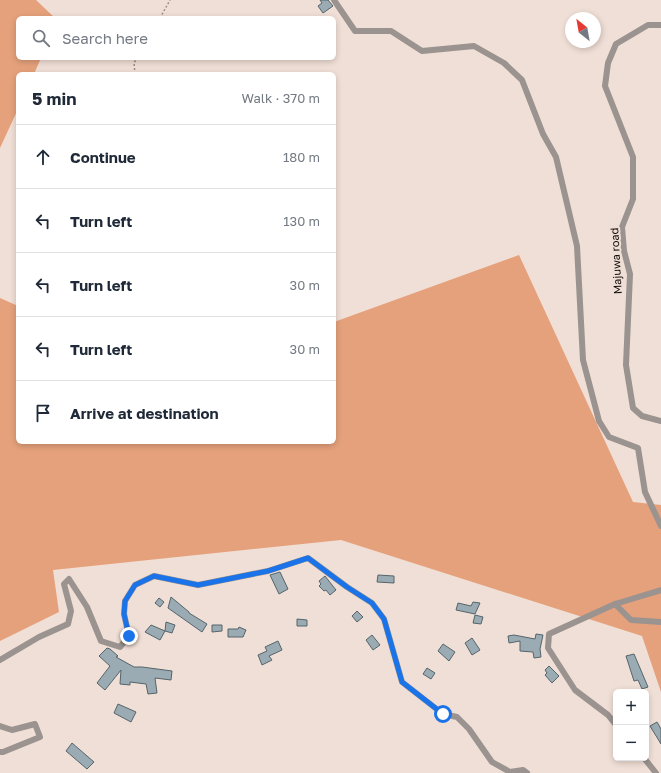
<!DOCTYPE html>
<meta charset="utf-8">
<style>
:root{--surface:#fff;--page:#f6f6f7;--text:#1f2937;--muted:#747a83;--line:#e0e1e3}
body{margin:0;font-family:"Golos Text",sans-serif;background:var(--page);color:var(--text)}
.controls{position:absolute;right:12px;bottom:12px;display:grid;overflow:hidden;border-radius:6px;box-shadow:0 2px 6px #0003}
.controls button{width:36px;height:36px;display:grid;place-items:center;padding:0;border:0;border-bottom:1px solid var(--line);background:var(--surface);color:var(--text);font:20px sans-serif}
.compass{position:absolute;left:565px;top:12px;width:36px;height:36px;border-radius:50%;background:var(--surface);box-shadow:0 2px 6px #0003;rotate:329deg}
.stop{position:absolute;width:12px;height:12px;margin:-9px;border:3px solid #1a73e8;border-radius:50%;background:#fff}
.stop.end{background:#1a73e8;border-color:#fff;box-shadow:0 1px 4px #0008}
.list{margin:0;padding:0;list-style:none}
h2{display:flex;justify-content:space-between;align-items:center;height:52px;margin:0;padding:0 16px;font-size:17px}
h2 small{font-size:13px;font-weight:400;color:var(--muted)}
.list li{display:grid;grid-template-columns:26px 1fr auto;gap:12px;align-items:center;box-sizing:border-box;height:64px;padding:0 16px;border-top:1px solid var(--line)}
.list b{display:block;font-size:15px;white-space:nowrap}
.list em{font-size:13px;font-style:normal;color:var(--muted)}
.icon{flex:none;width:22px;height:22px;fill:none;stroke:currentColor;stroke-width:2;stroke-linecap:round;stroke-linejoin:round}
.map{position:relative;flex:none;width:661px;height:773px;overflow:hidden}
.search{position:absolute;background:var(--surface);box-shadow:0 2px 6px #0003;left:16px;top:16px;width:320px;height:44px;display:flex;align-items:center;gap:10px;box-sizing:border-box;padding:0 14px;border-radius:6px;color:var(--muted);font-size:15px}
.panel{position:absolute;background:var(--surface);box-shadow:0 2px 6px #0003;left:16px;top:72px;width:320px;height:372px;border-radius:6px}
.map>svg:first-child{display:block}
.forest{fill:#e5a17b}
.building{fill:#9babb3;stroke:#55646b}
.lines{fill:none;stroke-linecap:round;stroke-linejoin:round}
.path{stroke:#998d86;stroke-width:1.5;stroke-dasharray:2 2;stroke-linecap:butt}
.minor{stroke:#9a938f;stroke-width:6}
.route{stroke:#1a73e8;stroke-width:5}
.labels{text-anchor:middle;stroke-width:4;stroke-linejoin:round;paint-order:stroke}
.street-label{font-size:11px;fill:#140f0c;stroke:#f0dfd6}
</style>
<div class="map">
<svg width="661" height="773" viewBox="0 0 661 773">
<rect width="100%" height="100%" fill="#f0dfd6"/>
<!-- forest -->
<path class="forest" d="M0,0H36L55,18H18V58H41L34,74H18V109L0,148Z
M519,255L633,502L661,505V692L642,636L341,540L53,570L59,612L0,641V298L18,306V442H334V322Z"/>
<!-- building -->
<path class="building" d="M320,0H328L333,6L323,13L318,6L322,3Z
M280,572L288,589L279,594L270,575Z
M378,575L394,576V583L377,582Z
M325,576L336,590L330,595L326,590L324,591L319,586L321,584L319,581Z
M171,597L189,612V613L207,624L202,632L168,608Z
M159,598L164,602L160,607L155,603Z
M473,602L480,603L475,614L456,610L458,603L471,606Z
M357,611L363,617L357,622L352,616Z
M475,615L483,617L481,624L473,623Z
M297,619L307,620V626H297Z
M166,622L175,625L172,633L165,631L160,640L145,632L151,625L165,631Z
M212,625H222V631L212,632Z
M239,627L246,630L243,637H228V629H238Z
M536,634L543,635L540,649L541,657L534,658L533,652L520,651V641L509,643L508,636L514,635L535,639Z
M372,635L380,645L373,650L366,640Z
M472,638L480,650L472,655L465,643Z
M278,641L282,650L269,656L272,660L262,665L258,655L267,651L265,647Z
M443,644L455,652L449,661L438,651Z
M107,648L110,649L118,656L116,657L134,667H142L172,671L171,680L155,678L157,693L148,694L146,684L130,682V685L120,684L121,670L105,690L97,683L110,666L99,656Z
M634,654L648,687L642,689L638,680L634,681L626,656Z
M549,666L559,676L552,683L545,675L547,673L545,670Z
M427,668L435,673L431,679L423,674Z
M118,704L136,712L131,722L114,713Z
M657,722L661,729V744L650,726Z
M72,743L94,762L87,769L66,751Z"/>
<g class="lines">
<!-- path -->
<path class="path" d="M160,18L170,0
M135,74L134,63L137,58"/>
<!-- minor -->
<path class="minor" d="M334,0L355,31H391L422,51L474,46L504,63L522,80L543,134L556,157L577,246L583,360L599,421L609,437L638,448L645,492L661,526
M661,25H648L616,44L608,63L605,86L633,157V199L622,227L624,251L630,274L626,365L633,408L642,416L661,421
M615,604L631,620L661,622
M0,660L39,637L68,624L71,611L64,584L69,579L87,607L101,641L120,647L129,636L124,614L125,601L135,585L154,576L198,585L268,571L308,558L347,587L372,603L384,619L402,682L443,714L457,717L469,729L492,762L510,772L523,770L527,773
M616,725L608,715L575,690L548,648L549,634L615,604L661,590
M0,726L12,730L35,724L40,737L3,752H0
M644,758L656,773"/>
</g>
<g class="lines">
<!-- route -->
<path class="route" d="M129,636L124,614L125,601L135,585L154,576L198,585L268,571L308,558L347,587L372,603L384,619L402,682L443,714"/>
</g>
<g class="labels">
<!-- street labels -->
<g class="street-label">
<text transform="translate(616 261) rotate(-93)" y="4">Majuwa road</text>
</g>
</g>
</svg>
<div class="controls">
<button>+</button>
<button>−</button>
</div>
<svg class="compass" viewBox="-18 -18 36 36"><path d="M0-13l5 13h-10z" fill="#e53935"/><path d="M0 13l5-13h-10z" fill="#747a83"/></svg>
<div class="stop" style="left:443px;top:714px"></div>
<div class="stop end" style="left:129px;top:636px"></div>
<div class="search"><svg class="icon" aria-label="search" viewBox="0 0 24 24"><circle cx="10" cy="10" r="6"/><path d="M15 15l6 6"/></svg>Search here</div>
<section class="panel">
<h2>5 min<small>Walk · 370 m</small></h2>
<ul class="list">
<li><svg class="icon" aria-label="ahead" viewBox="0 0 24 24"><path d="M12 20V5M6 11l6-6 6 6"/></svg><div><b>Continue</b></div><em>180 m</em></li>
<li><svg class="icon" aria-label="left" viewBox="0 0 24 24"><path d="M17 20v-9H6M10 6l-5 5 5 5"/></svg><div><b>Turn left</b></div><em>130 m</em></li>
<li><svg class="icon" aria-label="left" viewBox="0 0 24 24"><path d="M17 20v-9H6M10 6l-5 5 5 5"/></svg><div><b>Turn left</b></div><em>30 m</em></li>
<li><svg class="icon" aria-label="left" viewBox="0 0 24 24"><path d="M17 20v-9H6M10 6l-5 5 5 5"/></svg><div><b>Turn left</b></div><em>30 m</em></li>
<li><svg class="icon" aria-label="arrive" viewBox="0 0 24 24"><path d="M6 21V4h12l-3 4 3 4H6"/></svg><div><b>Arrive at destination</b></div></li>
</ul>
</section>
</div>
